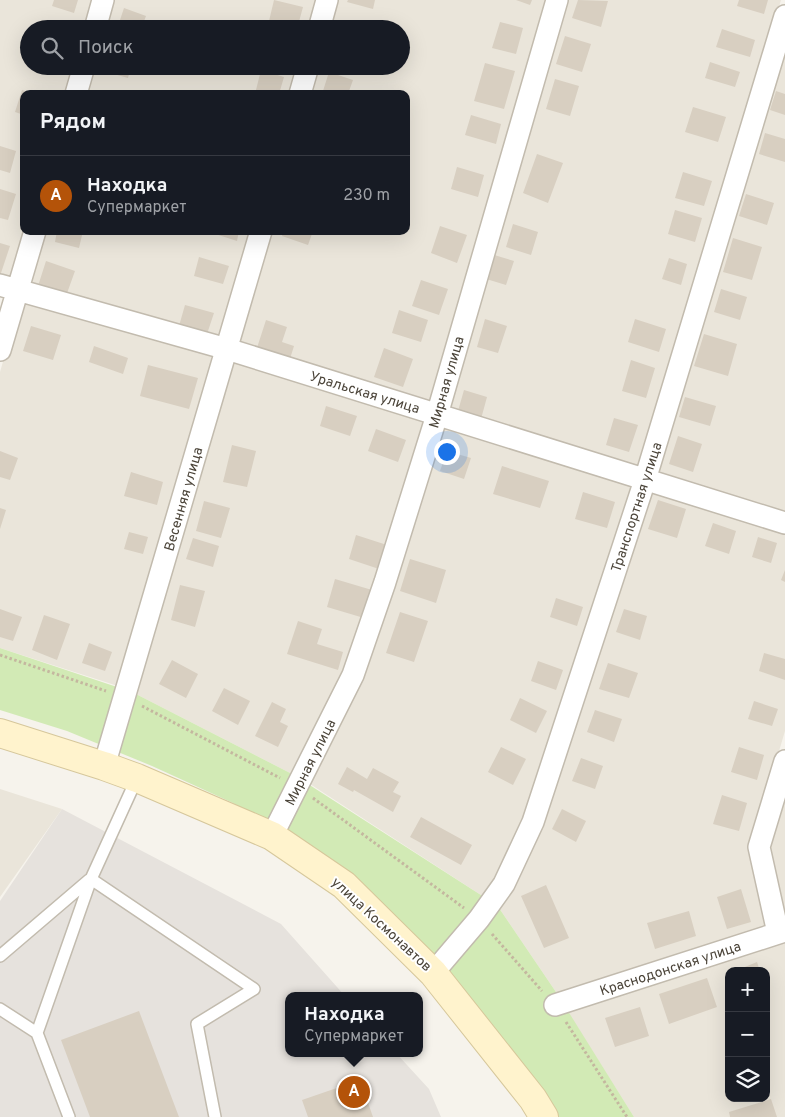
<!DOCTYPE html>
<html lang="ru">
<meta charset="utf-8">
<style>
:root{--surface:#171b24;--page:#20242c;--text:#f1f3f6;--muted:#9ea1a6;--line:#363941;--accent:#b45309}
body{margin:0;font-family:Overpass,sans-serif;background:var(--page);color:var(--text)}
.controls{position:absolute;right:15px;bottom:15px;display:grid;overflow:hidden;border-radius:10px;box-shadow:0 5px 20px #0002}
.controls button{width:45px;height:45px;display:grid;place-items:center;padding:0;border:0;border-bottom:1px solid var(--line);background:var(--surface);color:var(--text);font:25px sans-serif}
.you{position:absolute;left:446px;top:451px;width:18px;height:18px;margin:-12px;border:4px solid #fff;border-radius:50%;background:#1a73e8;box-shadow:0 0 0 8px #1a73e833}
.badge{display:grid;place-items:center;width:32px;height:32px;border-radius:50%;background:var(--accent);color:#fff;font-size:16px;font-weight:700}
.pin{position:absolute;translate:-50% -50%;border:2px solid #fff;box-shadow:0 1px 5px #0006}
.popup{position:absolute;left:285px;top:992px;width:138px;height:65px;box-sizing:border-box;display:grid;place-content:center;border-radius:10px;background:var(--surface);filter:drop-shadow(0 1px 4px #0005);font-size:16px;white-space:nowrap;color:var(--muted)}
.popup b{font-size:19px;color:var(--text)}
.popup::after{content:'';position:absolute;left:50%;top:100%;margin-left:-10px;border:10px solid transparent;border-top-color:var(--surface)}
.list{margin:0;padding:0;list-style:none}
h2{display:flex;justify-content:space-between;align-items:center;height:65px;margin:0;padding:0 20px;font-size:21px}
h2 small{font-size:16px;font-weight:400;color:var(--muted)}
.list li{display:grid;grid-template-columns:32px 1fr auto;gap:15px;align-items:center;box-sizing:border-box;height:80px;padding:0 20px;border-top:1px solid var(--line)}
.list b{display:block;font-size:19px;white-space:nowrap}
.list p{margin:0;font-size:16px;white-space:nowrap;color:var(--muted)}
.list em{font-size:16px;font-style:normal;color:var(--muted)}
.icon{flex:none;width:28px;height:28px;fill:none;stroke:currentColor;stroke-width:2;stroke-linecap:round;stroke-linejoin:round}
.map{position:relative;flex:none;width:785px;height:1117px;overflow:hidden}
.search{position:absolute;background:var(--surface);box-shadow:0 5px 20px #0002;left:20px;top:20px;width:390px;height:55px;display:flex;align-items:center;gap:12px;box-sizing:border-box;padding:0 18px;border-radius:28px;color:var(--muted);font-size:19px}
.panel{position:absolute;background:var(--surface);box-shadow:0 5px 20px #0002;left:20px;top:90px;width:390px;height:145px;border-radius:10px}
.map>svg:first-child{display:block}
.residential{fill:#eae5da;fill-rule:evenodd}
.industrial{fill:#e6e2dd}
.green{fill:#d2eab5}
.building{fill:#d8cfc1}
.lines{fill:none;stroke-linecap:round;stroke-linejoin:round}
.lane-casing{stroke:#c2bbae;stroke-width:14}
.street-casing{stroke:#c2bbae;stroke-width:24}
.secondary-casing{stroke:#d6c79b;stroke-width:30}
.path{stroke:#c4b79f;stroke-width:3;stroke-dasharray:2.5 2.5;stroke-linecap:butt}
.lane{stroke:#fff;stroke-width:11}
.street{stroke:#fff;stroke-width:21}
.secondary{stroke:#fff3cd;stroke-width:28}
.labels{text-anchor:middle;stroke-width:4;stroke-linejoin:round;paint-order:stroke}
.street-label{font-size:14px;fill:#4b4439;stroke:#fff}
</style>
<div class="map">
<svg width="785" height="1117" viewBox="0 0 785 1117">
<rect width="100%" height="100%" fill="#f6f3ec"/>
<!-- residential -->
<path class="residential" d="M0,0H95L86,29H29V66H75L67,94H24V231H26L12,279L0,276Z
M110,0H320L312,29H101Z
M334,0H548L433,404L235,344L267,231H406V94H307L315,66H401V29H326Z
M562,0H781L641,472L445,410Z
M785,35V512L655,472Z
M90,66H301L293,94H82Z
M42,231H253L221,341L26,285Z
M21,299L219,354L121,687L0,648V372Z
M230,359L429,419L347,673L294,775L132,692Z
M441,423L637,484L526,817L497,878L484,897L307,782Z
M650,487L785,532V731L749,852L768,927L558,995L499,908Z
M785,785V923L766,849Z
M0,789L62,809L0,897Z
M785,939V1117H634L566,1009ZM729,971H766V1098H729Z"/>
<!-- industrial -->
<path class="industrial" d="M62,809L281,924L345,996H289V1053H396L429,1089L441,1117H0V901Z"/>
<!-- green -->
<path class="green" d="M0,648L132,692L294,775L484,897L499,908L558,995L634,1117H556L303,844L233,803L152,766L67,731L0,710Z"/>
<!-- building -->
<path class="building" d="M54,0H78L74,13L52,6Z
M274,0L303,7L297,29L269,21Z
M348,0H375L373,9L347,2Z
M516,0H532L530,5Z
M578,0L608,1L601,27L572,18Z
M739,0H768L764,14L737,6Z
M124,8L146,16L141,29H117Z
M343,21L365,28V29H341Z
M500,22L523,28L516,54L492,48Z
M722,29L755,40L750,57L716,47Z
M565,36L591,44L582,72L556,64Z
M710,62L740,72L735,87L705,78Z
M485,63L515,71L504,109L474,101Z
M101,66H131L128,78L100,70Z
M261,70L284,77L279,94H255Z
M329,72L353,80L348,94H322Z
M555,79L579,86L570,116L546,109Z
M22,90L33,93L24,94V115L15,112Z
M776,91L785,94V115L770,110Z
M693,107L726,117L718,142L685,132Z
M471,115L501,124L496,144L465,135Z
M765,133L785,139V162L759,154Z
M0,146L16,151L10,173L0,170Z
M537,154L563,163L548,203L523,193Z
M457,167L484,175L478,197L451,189Z
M683,172L712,181L704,206L675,198Z
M0,189L16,194L8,220L0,218Z
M746,194L774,203L767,225L739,216Z
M675,210L702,218L695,242L668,234Z
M513,224L538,232L531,255L506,247Z
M440,226L467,235L457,263L431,253Z
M57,231H83L79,248L55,242Z
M206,231H239L237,241Z
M284,231H313L308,245L282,236Z
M733,238L762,247L752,280L723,272Z
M0,243L10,246L0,276Z
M491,254L514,261L506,285L483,278Z
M199,257L229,266L223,284L194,276Z
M669,258L687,264L681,285L662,279Z
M46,261L75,271L66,296L38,286Z
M421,280L448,289L439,315L412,306Z
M721,289L747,297L740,320L714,312Z
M185,305L214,313L207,334L179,326Z
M399,310L428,320L421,342L392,333Z
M485,319L507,326L498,353L477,347Z
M635,319L666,329L659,352L628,342Z
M266,320L287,327L282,342L294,346L288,365L255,354Z
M31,326L61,335L53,360L23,351Z
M704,334L737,344L728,376L694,366Z
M94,346L128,358L123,374L89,362Z
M384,348L413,359L403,387L374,377Z
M631,360L655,368L646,398L622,391Z
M148,365L198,378L189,409L140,396Z
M464,390L487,397L481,419L458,411Z
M685,397L716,406L710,426L679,417Z
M326,406L357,416L350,436L320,426Z
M614,418L638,425L629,452L606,445Z
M376,429L406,440L398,462L368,451Z
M678,436L702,444L693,472L669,464Z
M232,445L256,451L247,487L223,482Z
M0,451L18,458L10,480L0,477Z
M447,451L471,458L464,479L440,471Z
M502,466L549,481L540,508L493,494Z
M131,472L163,482L157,505L124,496Z
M583,492L615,502L607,528L575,519Z
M658,500L686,509L677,538L648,529Z
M204,501L230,508L221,538L196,531Z
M0,508L6,510L0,529Z
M713,523L736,531L729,554L705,546Z
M129,532L148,537L143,554L124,549Z
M356,535L387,545L379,569L349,559Z
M758,537L777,543L771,563L752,557Z
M193,538L219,546L213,567L186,559Z
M410,559L446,570L436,603L400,591Z
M785,570V582L781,580Z
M335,579L372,590L364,618L327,607Z
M180,585L205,591L195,627L171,620Z
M556,598L583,607L577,626L550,617Z
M0,609L22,617L13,641L0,637Z
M624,609L647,616L640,640L616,632Z
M400,612L428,621L414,662L386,653Z
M44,615L70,624L57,660L32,650Z
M298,621L322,629L317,644L343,652L338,670L287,654Z
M89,643L112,652L105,671L82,663Z
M764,653L785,659V680L759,671Z
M172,660L198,674L186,698L159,684Z
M538,661L563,670L556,690L531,681Z
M608,663L638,673L629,698L599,689Z
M224,688L250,701L238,725L212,711Z
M520,698L547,711L536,733L510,720Z
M754,701L778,709L772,726L748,719Z
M272,702L286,709L280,722L288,726L278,747L255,736Z
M595,710L622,719L614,742L587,732Z
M501,747L526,759L513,785L488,772Z
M739,747L764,755L757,780L731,772Z
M581,758L603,766L595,789L572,781Z
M347,767L367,779L373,768L399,782L393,792L401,796L393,812L354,790L353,792L338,784Z
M722,795L747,803L739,831L713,824Z
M562,809L586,821L576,842L552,829Z
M421,817L472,845L461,865L410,837Z
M546,885L569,938L544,948L521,896Z
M741,889L751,922L727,929L717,897Z
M689,911L696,936L655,949L647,923Z
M757,962L760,971H735Z
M707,978L717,1007L669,1024L659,994Z
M640,1007L649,1036L615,1047L605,1018Z
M139,1011L179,1117H90L61,1040Z
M360,1080L373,1117H308L302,1100Z
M771,1099L777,1117H730L729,1112Z"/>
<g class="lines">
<!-- lane casing -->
<g class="lane-casing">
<path id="lane" d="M91,879L254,989L197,1024L215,1117
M0,956L89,880
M0,1009L37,1033
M69,1117L37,1033L91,879L137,778"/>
</g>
<!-- street casing -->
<g class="street-casing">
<path id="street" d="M95,29L103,0
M319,29L327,0
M76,94L84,66
M300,94L308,66
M0,285L227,349L785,523
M0,350L35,231
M104,766L261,231
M272,836L353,675L385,582L437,415L557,0
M778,933L759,847L785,761
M433,973L479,919L504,884L533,822L645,480L785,16
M555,1005L785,931"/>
</g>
<!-- secondary casing -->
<g class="secondary-casing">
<path id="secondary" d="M0,733L104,766L137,778L272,836L344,885L433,973L533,1099L544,1117"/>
</g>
<!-- path -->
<path class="path" d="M0,655L106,691
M142,706L280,778
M313,798L464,908
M492,934L542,991
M566,1022L627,1117"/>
<!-- lane -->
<use href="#lane" class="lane"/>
<!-- street -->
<use href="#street" class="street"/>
<!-- secondary -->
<use href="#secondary" class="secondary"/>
</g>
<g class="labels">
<!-- street labels -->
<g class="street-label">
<text transform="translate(446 382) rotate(-74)" y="5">Мирная улица</text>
<text transform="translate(365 392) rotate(17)" y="5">Уральская улица</text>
<text transform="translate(183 499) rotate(-74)" y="5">Весенняя улица</text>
<text transform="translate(636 507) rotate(-72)" y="5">Транспортная улица</text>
<text transform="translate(310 762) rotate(-63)" y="5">Мирная улица</text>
<text transform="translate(382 924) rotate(43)" y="5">улица Космонавтов</text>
<text transform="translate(670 968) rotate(-18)" y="5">Краснодонская улица</text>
</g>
</g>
</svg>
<div class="controls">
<button>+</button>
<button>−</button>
<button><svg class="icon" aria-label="layers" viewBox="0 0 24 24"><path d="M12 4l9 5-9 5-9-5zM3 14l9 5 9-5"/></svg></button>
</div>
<div class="you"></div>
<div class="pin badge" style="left:354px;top:1092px">A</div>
<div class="popup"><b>Находка</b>Супермаркет</div>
<div class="search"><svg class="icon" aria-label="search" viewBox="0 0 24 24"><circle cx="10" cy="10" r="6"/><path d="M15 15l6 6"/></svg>Поиск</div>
<section class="panel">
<h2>Рядом<small></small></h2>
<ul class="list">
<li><span class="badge">A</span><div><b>Находка</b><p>Супермаркет</p></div><em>230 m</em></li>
</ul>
</section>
</div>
